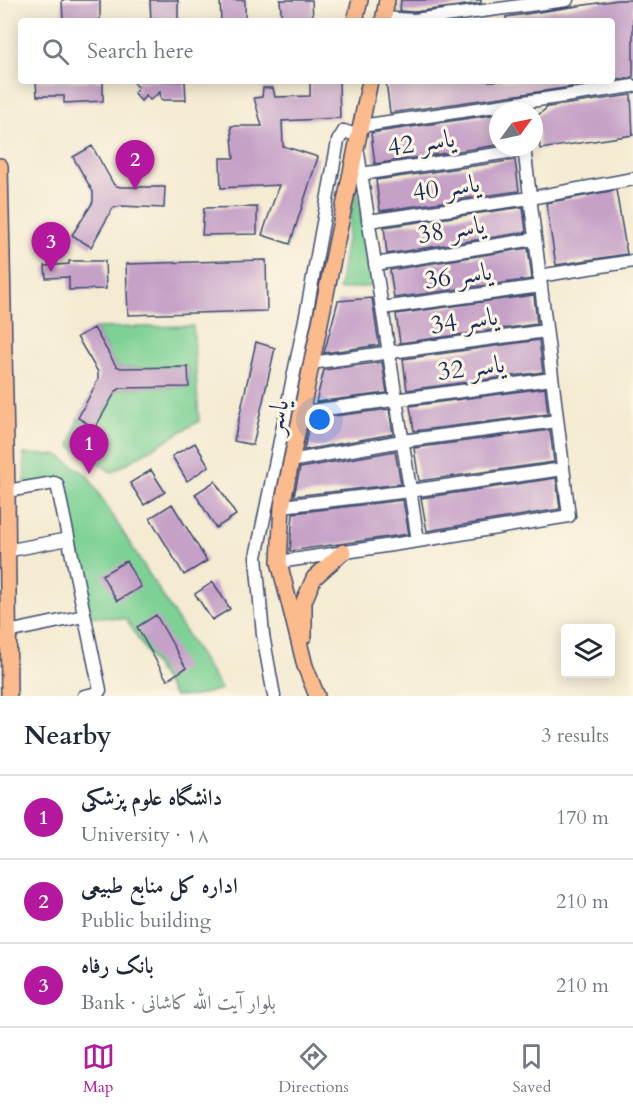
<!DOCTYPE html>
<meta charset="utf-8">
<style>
:root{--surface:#fff;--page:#f6f6f7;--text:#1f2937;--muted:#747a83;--line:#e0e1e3;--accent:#b5179e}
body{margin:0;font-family:Cardo,Amiri,serif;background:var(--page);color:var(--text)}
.controls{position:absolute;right:18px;bottom:18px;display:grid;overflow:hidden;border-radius:6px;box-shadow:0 3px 15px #0003}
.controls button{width:54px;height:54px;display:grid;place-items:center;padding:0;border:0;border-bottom:2px solid var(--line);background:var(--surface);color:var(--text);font:30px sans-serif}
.compass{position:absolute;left:489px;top:102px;width:54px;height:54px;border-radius:50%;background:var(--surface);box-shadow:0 3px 15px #0003;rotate:57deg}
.you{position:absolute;left:320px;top:420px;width:21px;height:21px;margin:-15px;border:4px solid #fff;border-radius:50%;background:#1a73e8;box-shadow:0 0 0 9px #1a73e833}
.badge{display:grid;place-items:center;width:39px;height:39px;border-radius:50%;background:var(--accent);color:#fff;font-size:20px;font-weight:700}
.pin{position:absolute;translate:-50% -50px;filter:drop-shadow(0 2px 3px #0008)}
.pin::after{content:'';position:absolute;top:32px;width:21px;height:18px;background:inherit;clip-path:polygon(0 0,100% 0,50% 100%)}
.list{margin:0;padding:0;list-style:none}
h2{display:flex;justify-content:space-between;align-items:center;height:78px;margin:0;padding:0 24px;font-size:26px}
h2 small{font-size:20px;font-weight:400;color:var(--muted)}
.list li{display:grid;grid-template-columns:39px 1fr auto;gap:18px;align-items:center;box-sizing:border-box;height:84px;padding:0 24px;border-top:2px solid var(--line)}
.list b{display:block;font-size:22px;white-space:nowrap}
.list p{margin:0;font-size:20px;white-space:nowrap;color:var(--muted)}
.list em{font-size:20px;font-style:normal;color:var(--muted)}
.icon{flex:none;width:33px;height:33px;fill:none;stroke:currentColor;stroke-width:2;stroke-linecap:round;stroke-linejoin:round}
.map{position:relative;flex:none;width:633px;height:696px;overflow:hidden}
.search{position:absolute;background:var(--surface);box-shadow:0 3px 15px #0003;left:18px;right:18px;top:18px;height:66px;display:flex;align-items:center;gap:15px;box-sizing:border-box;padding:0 21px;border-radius:6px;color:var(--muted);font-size:22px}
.sheet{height:330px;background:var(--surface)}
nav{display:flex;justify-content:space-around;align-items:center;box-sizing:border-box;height:84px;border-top:2px solid var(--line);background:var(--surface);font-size:16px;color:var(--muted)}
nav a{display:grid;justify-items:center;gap:3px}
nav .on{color:var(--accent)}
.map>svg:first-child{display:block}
.green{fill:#7dd194;stroke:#4c8079;stroke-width:1.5}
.building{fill:#c5a0c7}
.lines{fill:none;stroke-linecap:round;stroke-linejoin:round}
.minor-casing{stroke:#3c4b6f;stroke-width:15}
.major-casing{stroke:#3c4b6f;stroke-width:18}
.minor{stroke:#fff;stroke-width:12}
.major{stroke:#fbbb8d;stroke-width:15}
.labels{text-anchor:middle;stroke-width:6;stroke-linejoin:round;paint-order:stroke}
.street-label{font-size:26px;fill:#1b2f5e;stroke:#fcf5e5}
</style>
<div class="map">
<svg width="633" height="696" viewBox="0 0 633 696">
<rect width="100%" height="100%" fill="#fcf5e5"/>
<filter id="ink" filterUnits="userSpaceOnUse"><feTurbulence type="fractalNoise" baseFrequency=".0167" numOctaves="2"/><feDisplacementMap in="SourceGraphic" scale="12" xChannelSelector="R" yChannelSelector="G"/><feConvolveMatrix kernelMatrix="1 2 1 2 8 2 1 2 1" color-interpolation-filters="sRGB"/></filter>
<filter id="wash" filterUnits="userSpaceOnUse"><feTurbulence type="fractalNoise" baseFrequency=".008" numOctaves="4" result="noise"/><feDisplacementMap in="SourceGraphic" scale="24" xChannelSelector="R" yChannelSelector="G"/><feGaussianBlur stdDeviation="1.35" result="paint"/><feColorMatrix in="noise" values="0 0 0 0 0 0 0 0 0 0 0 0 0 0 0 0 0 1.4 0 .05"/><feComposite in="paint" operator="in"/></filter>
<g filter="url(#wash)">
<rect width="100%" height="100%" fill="#f4ebd2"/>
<!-- green -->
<path class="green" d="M356,181L371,286L339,290Z
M193,326L199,421L112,472L70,446L78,418L95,428L116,391L121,388L189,387L188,367L121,368L116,366L94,328Z
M24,454L58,455L87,475L221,689L195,696H174L126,619L91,616L59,478L25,485Z"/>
<g id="blocks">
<!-- building -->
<path class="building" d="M62,0H100V21H63Z
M150,0H178V21H151Z
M220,0H245V21H221Z
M280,0H312L313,21H282Z
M401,0H481V3L414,12L400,11Z
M618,0H633V77L612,81V21H506V17Z
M36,81H103V101L64,103V96H37Z
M133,81H185L186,100H161L160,92L150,100L146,95L141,101L134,93L138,88Z
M310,81H339L340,118L282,121L283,146L318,157L290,244L262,235L279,185L221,188L220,158H234L231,126H262L254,98L262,97L263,88H273L275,97L310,96Z
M386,81H571L572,87L390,113Z
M631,95L633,135L540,149L537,116L548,107Z
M498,114V145L375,164L371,133Z
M92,146L114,185L120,187H165L164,208L121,206L113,208L91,247L72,235L93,202V192L73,157Z
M515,160L519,191L380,211L376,180Z
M616,190L627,254L556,265L546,203Z
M257,207V234L202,235L204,208Z
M523,207L526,232L387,254L384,227Z
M528,248L532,279L394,298L390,270Z
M266,260L267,311L128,315L126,264Z
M69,261H105L106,289L69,290V277L46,278L45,266L69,264Z
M534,295L537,324L400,343L396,314Z
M372,298L379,345L324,353L338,301Z
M94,328L116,366L121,368L188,367L189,387L121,388L116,391L95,428L78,418L98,380V372L77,337Z
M539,340L543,372L407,390L403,359Z
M256,342L275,348L253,445L234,441Z
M382,362L387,393L316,402L324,370Z
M545,388L548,414L414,431L410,406Z
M389,409L393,434L304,450L310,419Z
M550,430L554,462L419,481L414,448Z
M195,443L209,466L187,481L172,456Z
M395,451L401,484L294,496L300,468Z
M151,470L165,492L144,505L130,483Z
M556,478L560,509L427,531L421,498Z
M215,481L236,515L216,528L195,494Z
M403,500L409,534L290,551L293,513Z
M172,504L207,561L184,575L150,518Z
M126,561L141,587L117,601L102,575Z
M213,582L230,609L212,620L195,594Z
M156,615L186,668L167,680L137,627Z"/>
</g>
</g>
<g filter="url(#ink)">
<use href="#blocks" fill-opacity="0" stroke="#3c4b6f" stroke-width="1.5"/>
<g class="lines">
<!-- minor casing -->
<g class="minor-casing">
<path id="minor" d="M383,18L414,20L567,0
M361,126L633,86
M358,153L418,541
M361,174L524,150
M368,221L530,198L633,179
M375,264L535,239
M539,276L633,261
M382,308L541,286
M311,363L546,331
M303,412L552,379
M290,461L402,441L557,421
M7,491L54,483L57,484L100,690L98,693L84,696
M282,506L410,491L563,469
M6,551L68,539
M279,562L418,541L569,516L524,147
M8,632L84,616
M274,696L263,635L256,557L307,310L338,141L344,131L359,136"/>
</g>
<!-- major casing -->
<g class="major-casing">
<path id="major" d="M355,21L360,0
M383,21L387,0
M0,166L7,491L9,696
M304,636V601L314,578L343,552
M317,696L305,666L279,562L282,506L370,81"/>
</g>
<!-- minor -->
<use href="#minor" class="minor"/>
<!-- major -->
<use href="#major" class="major"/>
</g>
</g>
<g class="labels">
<!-- street labels -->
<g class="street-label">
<text transform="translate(421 142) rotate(-8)" y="9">یاسر 42</text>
<text transform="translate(446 187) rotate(-8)" y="9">یاسر 40</text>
<text transform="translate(451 229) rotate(-9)" y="9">یاسر 38</text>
<text transform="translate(458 275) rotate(-8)" y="9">یاسر 36</text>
<text transform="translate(464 320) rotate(-8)" y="9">یاسر 34</text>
<text transform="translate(471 367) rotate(-7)" y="9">یاسر 32</text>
<text transform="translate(276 416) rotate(-77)" y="9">یاسر</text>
</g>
</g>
</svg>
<div class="controls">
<button><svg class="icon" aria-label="layers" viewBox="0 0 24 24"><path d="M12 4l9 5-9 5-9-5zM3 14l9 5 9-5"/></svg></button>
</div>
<svg class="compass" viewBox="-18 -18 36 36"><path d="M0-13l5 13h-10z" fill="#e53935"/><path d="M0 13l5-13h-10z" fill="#747a83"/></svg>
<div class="you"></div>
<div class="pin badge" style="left:89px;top:474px">1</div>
<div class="pin badge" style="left:135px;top:190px">2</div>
<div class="pin badge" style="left:51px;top:272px">3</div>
<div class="search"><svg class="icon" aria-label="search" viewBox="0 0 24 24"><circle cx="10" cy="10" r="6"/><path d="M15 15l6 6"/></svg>Search here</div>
</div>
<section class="sheet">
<h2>Nearby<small>3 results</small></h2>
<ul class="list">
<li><span class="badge">1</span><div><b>دانشگاه علوم پزشکی</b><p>University · ۱۸</p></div><em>170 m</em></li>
<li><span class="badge">2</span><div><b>اداره کل منابع طبیعی</b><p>Public building</p></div><em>210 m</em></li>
<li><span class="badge">3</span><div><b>بانک رفاه</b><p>Bank · بلوار آیت الله کاشانی</p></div><em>210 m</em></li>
</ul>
</section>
<nav>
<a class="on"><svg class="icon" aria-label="map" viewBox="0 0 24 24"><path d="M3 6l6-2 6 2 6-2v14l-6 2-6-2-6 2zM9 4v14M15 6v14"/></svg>Map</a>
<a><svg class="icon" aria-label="directions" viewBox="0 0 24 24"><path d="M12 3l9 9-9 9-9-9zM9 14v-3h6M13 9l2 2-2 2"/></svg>Directions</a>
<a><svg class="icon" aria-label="saved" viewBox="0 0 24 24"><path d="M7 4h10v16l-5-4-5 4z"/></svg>Saved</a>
</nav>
